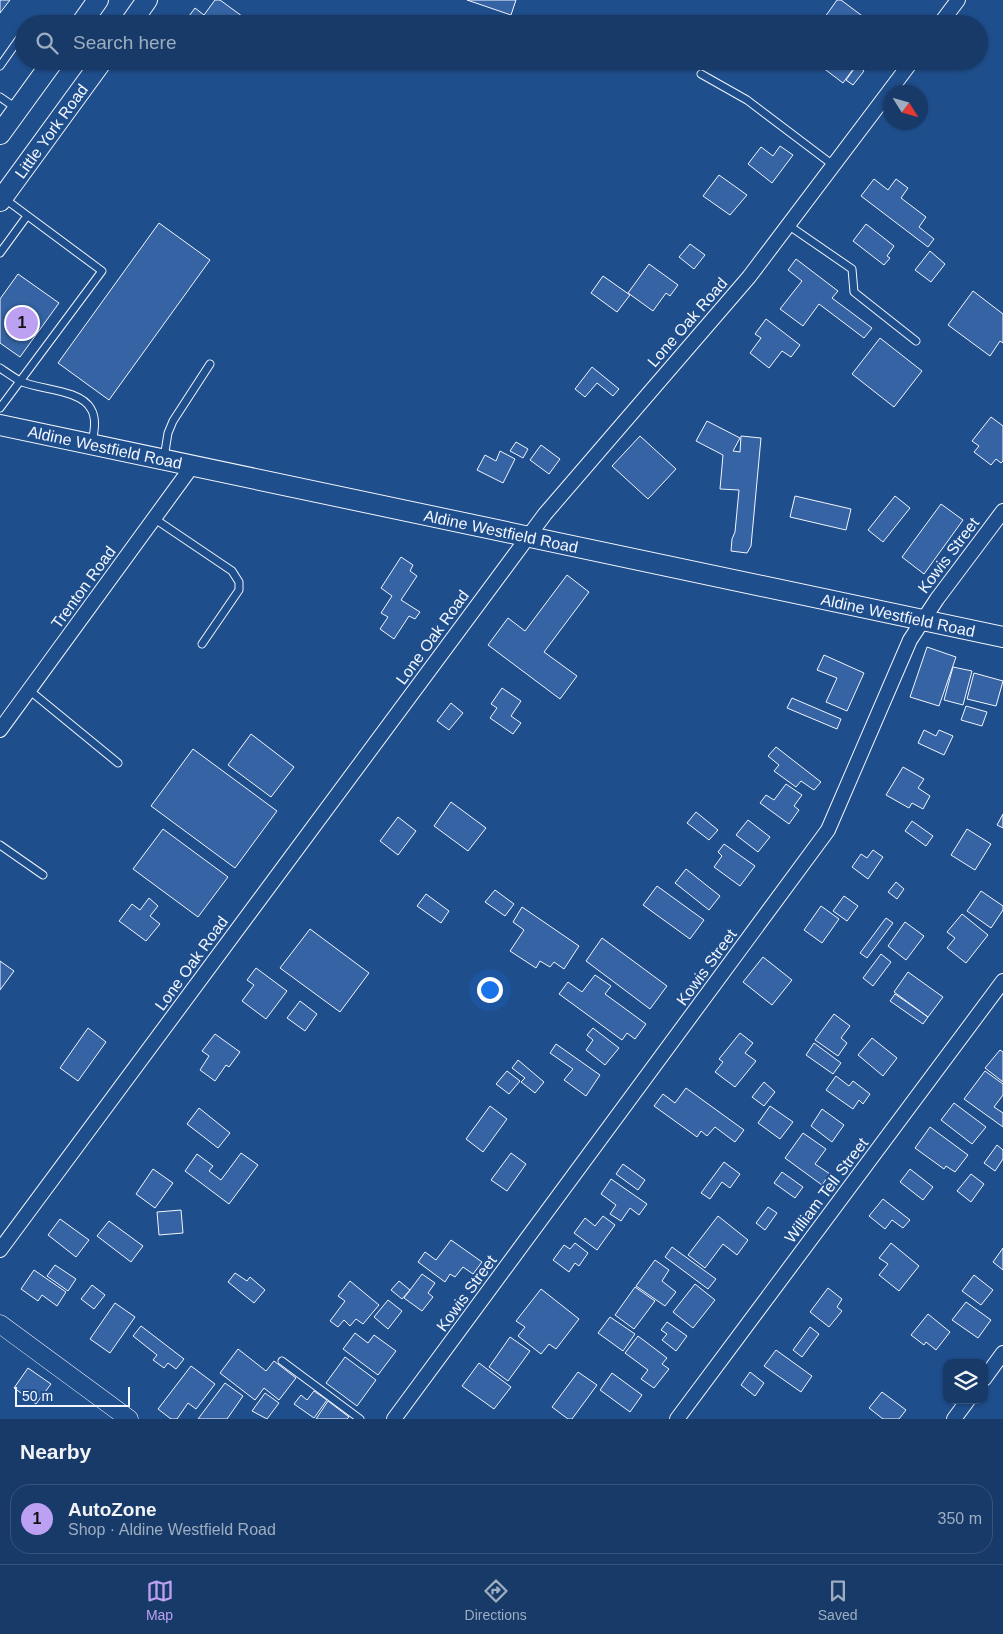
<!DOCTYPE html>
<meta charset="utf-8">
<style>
:root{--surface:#173a69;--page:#20416f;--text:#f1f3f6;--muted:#9eadc0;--line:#36547d;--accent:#bca0f2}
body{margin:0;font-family:Helvetica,sans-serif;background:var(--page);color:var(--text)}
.controls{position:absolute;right:15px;bottom:15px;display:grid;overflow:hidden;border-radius:10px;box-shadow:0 1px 4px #0004}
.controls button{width:45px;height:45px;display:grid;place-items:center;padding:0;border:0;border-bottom:1px solid var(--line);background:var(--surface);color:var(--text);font:25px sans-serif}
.compass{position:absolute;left:883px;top:85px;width:45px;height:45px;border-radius:50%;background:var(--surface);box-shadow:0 1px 4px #0004;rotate:127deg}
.scale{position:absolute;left:15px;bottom:12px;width:115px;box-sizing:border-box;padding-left:5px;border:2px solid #f2f6ff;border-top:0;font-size:14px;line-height:18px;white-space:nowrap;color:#f2f6ff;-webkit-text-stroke:4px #1f4e8c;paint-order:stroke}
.you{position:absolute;left:489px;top:989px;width:18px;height:18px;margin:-12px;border:4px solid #fff;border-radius:50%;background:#1a73e8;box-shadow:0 0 0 8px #1a73e833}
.badge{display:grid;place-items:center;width:32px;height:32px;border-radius:50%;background:var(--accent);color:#111;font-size:16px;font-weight:700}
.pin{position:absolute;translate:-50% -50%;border:2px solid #fff;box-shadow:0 1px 5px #0006}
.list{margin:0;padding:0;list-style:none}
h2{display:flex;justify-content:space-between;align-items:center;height:65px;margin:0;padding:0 20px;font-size:21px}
h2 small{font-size:16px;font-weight:400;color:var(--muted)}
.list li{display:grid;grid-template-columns:32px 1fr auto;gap:15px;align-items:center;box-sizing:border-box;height:70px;margin:0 10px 10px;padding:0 10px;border:1px solid var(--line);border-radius:20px}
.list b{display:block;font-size:19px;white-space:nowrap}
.list p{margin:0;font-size:16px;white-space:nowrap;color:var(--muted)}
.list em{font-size:16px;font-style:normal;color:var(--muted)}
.icon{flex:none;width:28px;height:28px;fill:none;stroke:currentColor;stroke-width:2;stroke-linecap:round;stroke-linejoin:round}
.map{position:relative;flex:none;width:1003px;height:1419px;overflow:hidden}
.search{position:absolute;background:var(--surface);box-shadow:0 1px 4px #0004;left:15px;right:15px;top:15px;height:55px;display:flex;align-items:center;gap:12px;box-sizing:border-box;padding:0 18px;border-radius:28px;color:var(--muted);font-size:19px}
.sheet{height:145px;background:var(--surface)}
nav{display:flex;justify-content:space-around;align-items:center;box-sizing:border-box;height:70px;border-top:1px solid var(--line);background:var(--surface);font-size:14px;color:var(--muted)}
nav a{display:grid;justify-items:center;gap:2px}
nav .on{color:var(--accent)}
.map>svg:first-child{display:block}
.building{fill:#3563a3;stroke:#f2f6ff}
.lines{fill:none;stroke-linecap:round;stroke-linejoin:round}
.service-casing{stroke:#f2f6ff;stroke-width:9}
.minor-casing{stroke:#f2f6ff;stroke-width:16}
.tertiary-casing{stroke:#f2f6ff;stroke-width:19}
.secondary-casing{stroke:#f2f6ff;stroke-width:22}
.service{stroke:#1f4e8c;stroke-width:7}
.minor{stroke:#1f4e8c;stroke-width:14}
.tertiary{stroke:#1f4e8c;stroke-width:18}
.secondary{stroke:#1f4e8c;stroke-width:20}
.labels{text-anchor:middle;stroke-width:4;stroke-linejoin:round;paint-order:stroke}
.street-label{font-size:16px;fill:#f2f6ff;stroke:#1f4e8c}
</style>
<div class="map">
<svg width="1003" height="1419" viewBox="0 0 1003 1419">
<rect width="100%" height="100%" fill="#1f4e8c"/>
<!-- building -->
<path class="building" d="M0,0H10L0,13Z
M215,0H220L246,19L243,24H183L195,8L204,15Z
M467,0H516L511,15Z
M837,0H841L873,24H820Z
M814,61H859L843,83Z
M857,65L864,71L853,85L846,80Z
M780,146L793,155L772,183L748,164L761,147L773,156Z
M719,175L747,195L730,215L703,196Z
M874,179L888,190L896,179L908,188L901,198L926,217L919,227L934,239L928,247L861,196Z
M159,223L210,260L109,400L58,363Z
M866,224L894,246L887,256L890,258L884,265L853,241Z
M690,244L705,255L694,269L679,257Z
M930,251L945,264L931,282L915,270Z
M796,259L838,291L832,298L872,328L864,338L819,304L803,326L780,309L802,281L788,270Z
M649,264L678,285L670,296L666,293L653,311L628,293Z
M18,274L59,303L20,357L0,343V299Z
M603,276L630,295L617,312L591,293Z
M973,291L1003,314V343L1000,341L990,356L948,325Z
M766,319L800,345L791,357L782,351L769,368L750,353L761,338L755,334Z
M880,338L922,371L894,407L852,374Z
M592,367L619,389L613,396L597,383L585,397L575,389Z
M991,417L1003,426V461L1001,463L996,459L991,465L974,452L979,446L972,441Z
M707,421L740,438L733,451L740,452L741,436L761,438L751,546L747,553L731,551L732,539L735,532L739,490L720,489L723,455L696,441Z
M640,436L676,469L648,499L612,466Z
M516,442L528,449L523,458L510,451Z
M541,445L560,459L549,474L530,460Z
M500,451L515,459L503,483L477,470L485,455L496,461Z
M795,496L851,509L846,530L790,517Z
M895,496L910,508L883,542L868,530Z
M941,504L963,520L924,574L902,557Z
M401,557L413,565L410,571L417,576L401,600L420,612L415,619L409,616L394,639L380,629L388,617L381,613L392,596L381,588Z
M567,575L589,592L544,652L577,676L560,699L488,645L508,618L525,631Z
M927,647L956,657L939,706L910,697Z
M824,655L864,673L847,711L826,702L837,678L817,670Z
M953,667L972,671L963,705L944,700Z
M974,673L1003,681L996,706L967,699Z
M502,688L521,701L511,716L521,723L513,734L490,718L497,708L491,704Z
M792,698L841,719L837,729L787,708Z
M451,703L463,713L449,730L437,721Z
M966,706L987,712L982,726L961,720Z
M924,730L936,736L939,730L953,736L944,755L918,743Z
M251,734L294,767L271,797L228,765Z
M776,747L821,782L814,790L801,781L796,787L774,771L779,765L768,756Z
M193,749L277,811L235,868L151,806Z
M903,767L924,779L918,788L930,796L923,809L912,803L909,808L886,795Z
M786,784L802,795L794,806L799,810L789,824L760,803L766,795L774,800Z
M451,802L486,828L468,851L434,826Z
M696,812L718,830L709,840L687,823Z
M1003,814V828L997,825Z
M398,817L416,831L398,855L380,841Z
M748,820L770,837L758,852L736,835Z
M912,821L933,836L926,846L905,831Z
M163,829L228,877L198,917L133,869Z
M967,829L991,844L975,870L951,855Z
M724,844L755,866L740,886L714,867L722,856L718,852Z
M873,850L883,857L868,879L852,867L861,854L867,858Z
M686,869L720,896L709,910L675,883Z
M896,882L904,889L897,899L888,892Z
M657,886L704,920L690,939L643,905Z
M495,890L514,904L505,916L485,902Z
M981,891L1003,906V910L991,928L967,911Z
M426,894L449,911L441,923L417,906Z
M844,896L858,906L847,921L833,911Z
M149,898L158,906L150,916L160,924L146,941L119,921L132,904L140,910Z
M821,906L839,919L822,943L804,930Z
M522,907L579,946L564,969L554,962L550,967L540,961L536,968L510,951L524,930L513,922Z
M962,914L988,935L966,963L947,948L955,938L947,932Z
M886,918L893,923L867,958L860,953Z
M905,922L924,936L906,960L888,946Z
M310,929L369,973L340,1012L280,968Z
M602,938L667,986L650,1009L586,961Z
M881,954L891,962L873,986L863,978Z
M763,957L792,980L772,1005L743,982Z
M0,961L14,971L0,990Z
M256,968L287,991L266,1019L242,1001L254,985L247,980Z
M908,972L943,997L928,1017L894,992Z
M595,975L611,986L605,994L646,1024L635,1039L627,1033L622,1040L559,994L568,982L582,992Z
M895,994L928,1017L923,1024L890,1001Z
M300,1001L317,1014L305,1031L287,1018Z
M834,1014L850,1026L841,1038L847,1043L838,1056L815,1040Z
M88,1028L106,1042L78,1081L60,1068Z
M593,1028L619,1048L605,1065L586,1050L593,1040L587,1035Z
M740,1033L753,1043L745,1053L756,1061L735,1087L715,1072L723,1062L719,1059Z
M215,1034L240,1052L229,1067L226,1065L215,1081L200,1070L209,1056L202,1051Z
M872,1038L897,1058L883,1076L858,1055Z
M814,1043L841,1063L833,1074L806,1055Z
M556,1044L600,1075L586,1096L564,1080L573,1069L550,1053Z
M1000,1050L1003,1052V1082L985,1068Z
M518,1060L544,1082L535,1093L521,1082L525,1078L512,1068Z
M507,1071L520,1081L509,1094L496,1084Z
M985,1071L1003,1084V1095L994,1107L1003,1113V1127L964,1099Z
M836,1076L849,1086L853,1081L870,1094L863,1104L859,1100L853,1109L826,1090Z
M764,1082L775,1092L764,1106L752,1097Z
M686,1088L744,1130L735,1142L715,1127L707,1136L701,1131L697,1137L654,1106L663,1094L675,1103Z
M954,1103L986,1127L972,1144L941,1120Z
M490,1106L507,1119L483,1152L466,1139Z
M770,1106L793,1122L780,1139L758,1123Z
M199,1108L230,1133L218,1148L187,1124Z
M822,1109L844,1125L832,1142L811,1126Z
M930,1127L968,1155L955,1172L946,1166L944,1169L915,1148Z
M803,1133L826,1149L815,1164L830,1174L822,1185L785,1158Z
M997,1145L1003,1150V1159L995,1171L984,1163Z
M241,1153L258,1165L229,1204L185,1171L197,1154L213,1166L209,1171L221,1180Z
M511,1153L526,1164L507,1191L491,1180Z
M724,1162L740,1174L730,1188L722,1182L710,1199L701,1193Z
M623,1164L645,1180L638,1190L616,1174Z
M153,1169L173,1183L155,1208L136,1194Z
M910,1169L933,1187L923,1200L900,1182Z
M782,1172L803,1187L795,1198L774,1183Z
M971,1174L984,1184L971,1202L957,1191Z
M611,1179L647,1204L639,1215L630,1208L621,1221L610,1214L616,1205L601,1194Z
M883,1199L910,1220L903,1228L892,1220L885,1229L869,1216Z
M768,1207L777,1213L765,1230L756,1223Z
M181,1210L183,1233L159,1235L157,1212Z
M603,1216L615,1225L597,1250L574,1233L585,1218L595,1226Z
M718,1216L748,1240L737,1255L723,1244L705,1268L688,1255Z
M60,1219L89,1240L76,1257L48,1235Z
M109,1221L143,1246L131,1262L97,1236Z
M451,1240L482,1262L473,1274L463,1267L455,1277L450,1274L445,1282L418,1262L425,1252L436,1260Z
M575,1243L588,1253L579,1266L575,1263L569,1272L553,1260L564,1245L570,1249Z
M891,1243L919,1266L899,1291L879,1275L888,1264L879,1258Z
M672,1247L716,1279L708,1289L665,1257Z
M1003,1248V1270L993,1262Z
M655,1260L669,1270L662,1281L676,1292L665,1306L636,1286Z
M55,1265L76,1279L68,1291L47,1276Z
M34,1270L66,1292L57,1306L42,1295L38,1301L21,1289Z
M235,1273L247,1281L250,1277L265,1290L254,1303L228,1282Z
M422,1274L435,1283L428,1293L433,1297L422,1311L404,1298Z
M974,1275L993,1290L981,1305L962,1291Z
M350,1281L379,1305L363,1324L356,1319L350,1326L344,1320L338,1327L330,1321L345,1301L338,1296Z
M399,1281L410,1290L402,1299L391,1290Z
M695,1284L715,1300L693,1328L673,1312Z
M92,1285L105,1295L94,1309L81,1299Z
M635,1287L655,1301L634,1329L615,1315Z
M828,1288L842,1299L837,1307L842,1311L829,1327L810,1312Z
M541,1289L579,1319L556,1349L549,1344L541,1354L518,1336L525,1327L516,1321Z
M388,1300L402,1311L388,1329L374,1317Z
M966,1302L991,1320L978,1338L952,1320Z
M115,1303L135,1317L110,1353L90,1339Z
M928,1314L950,1332L936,1350L926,1342L924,1345L911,1335Z
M610,1317L635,1334L623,1351L598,1333Z
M667,1322L687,1336L676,1351L662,1340L667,1334L661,1330Z
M141,1326L184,1359L176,1369L168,1363L164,1368L153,1360L157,1355L133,1336Z
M810,1327L819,1334L802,1357L793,1350Z
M355,1333L368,1343L374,1335L396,1351L378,1375L343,1349Z
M638,1336L667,1358L662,1364L669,1369L654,1388L641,1379L648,1370L625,1353Z
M510,1337L530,1351L508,1381L489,1367Z
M238,1349L266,1371L274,1361L296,1378L279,1400L264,1388L255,1400L220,1373Z
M776,1350L812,1376L801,1392L764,1366Z
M345,1357L376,1380L357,1406L326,1383Z
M479,1363L511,1387L494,1409L462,1386Z
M191,1366L215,1384L196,1409L188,1403L177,1419H171L158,1409Z
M28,1368L51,1384L36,1404L14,1388Z
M578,1372L597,1385L572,1419H568L552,1407Z
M750,1372L764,1383L755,1396L741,1385Z
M612,1373L642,1395L630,1412L600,1390Z
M225,1383L243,1396L227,1419H198Z
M314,1391L327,1400L314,1418L294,1404L301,1395L307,1400Z
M882,1392L906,1410L899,1419H883L869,1408Z
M265,1393L279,1403L267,1419L252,1411Z
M328,1401L349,1417L347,1419H316Z"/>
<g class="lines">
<!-- service casing -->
<g class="service-casing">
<path id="service" d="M0,66L24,32
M701,74L747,100L833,165
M0,97L16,108
M788,225L852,269L854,292L916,341
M0,253L27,216
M0,368C6,372 13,377 20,381C39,390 80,389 91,409C97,419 94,432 92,443
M0,408L102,271L5,199
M164,458L168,433L173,421L210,364
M155,519L232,571L239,582V590L202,644
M29,690L118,763
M0,845L43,875
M282,1361L360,1419"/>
</g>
<!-- minor casing -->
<g class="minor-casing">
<path id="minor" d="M940,24L958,0
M0,730L193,465
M0,1250L545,514L749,277L912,61
M984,1379L1003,1353
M394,1419L828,830L910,640L937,599L1003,511
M677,1419L1003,981
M954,1419L968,1400"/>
</g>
<!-- tertiary casing -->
<g class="tertiary-casing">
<path id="tertiary" d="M0,1324L129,1419"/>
</g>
<!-- secondary casing -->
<g class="secondary-casing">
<path id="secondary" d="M81,24L98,0
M130,24L147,0
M0,134L53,61
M0,201L102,61
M0,425L1003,637"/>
</g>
<!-- service -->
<use href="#service" class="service"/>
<!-- minor -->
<use href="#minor" class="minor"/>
<!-- tertiary -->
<use href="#tertiary" class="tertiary"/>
<!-- secondary -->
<use href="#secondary" class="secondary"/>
</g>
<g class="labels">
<!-- street labels -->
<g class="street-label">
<text transform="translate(51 131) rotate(-54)" y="6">Little York Road</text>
<text transform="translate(687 322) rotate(-49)" y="6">Lone Oak Road</text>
<text transform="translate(105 447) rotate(12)" y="6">Aldine Westfield Road</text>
<text transform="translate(501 531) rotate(12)" y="6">Aldine Westfield Road</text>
<text transform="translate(948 555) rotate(-53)" y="6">Kowis Street</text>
<text transform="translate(83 587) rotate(-54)" y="6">Trenton Road</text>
<text transform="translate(898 615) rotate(12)" y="6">Aldine Westfield Road</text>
<text transform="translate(432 637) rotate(-54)" y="6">Lone Oak Road</text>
<text transform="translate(191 963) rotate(-54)" y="6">Lone Oak Road</text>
<text transform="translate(706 967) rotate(-54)" y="6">Kowis Street</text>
<text transform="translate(826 1190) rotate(-53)" y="6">William Tell Street</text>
<text transform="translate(466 1293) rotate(-54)" y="6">Kowis Street</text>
</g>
</g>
</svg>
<div class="controls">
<button><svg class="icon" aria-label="layers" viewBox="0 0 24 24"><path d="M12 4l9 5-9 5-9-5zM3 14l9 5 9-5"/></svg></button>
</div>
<svg class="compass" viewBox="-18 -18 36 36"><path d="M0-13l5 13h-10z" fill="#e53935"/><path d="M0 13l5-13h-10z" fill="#9eadc0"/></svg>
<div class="scale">50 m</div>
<div class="you"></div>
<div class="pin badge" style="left:22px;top:323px">1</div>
<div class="search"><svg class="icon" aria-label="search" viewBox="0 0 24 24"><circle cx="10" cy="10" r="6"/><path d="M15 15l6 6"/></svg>Search here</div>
</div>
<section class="sheet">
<h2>Nearby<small></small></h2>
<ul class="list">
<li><span class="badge">1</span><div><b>AutoZone</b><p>Shop · Aldine Westfield Road</p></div><em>350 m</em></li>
</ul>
</section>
<nav>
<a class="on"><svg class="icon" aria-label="map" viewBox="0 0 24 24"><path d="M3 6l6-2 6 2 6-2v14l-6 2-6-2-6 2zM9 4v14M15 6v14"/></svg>Map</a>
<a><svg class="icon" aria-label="directions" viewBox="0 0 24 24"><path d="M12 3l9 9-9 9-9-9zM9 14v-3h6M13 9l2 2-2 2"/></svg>Directions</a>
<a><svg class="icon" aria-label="saved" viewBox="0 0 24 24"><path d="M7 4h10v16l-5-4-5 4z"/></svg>Saved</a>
</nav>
